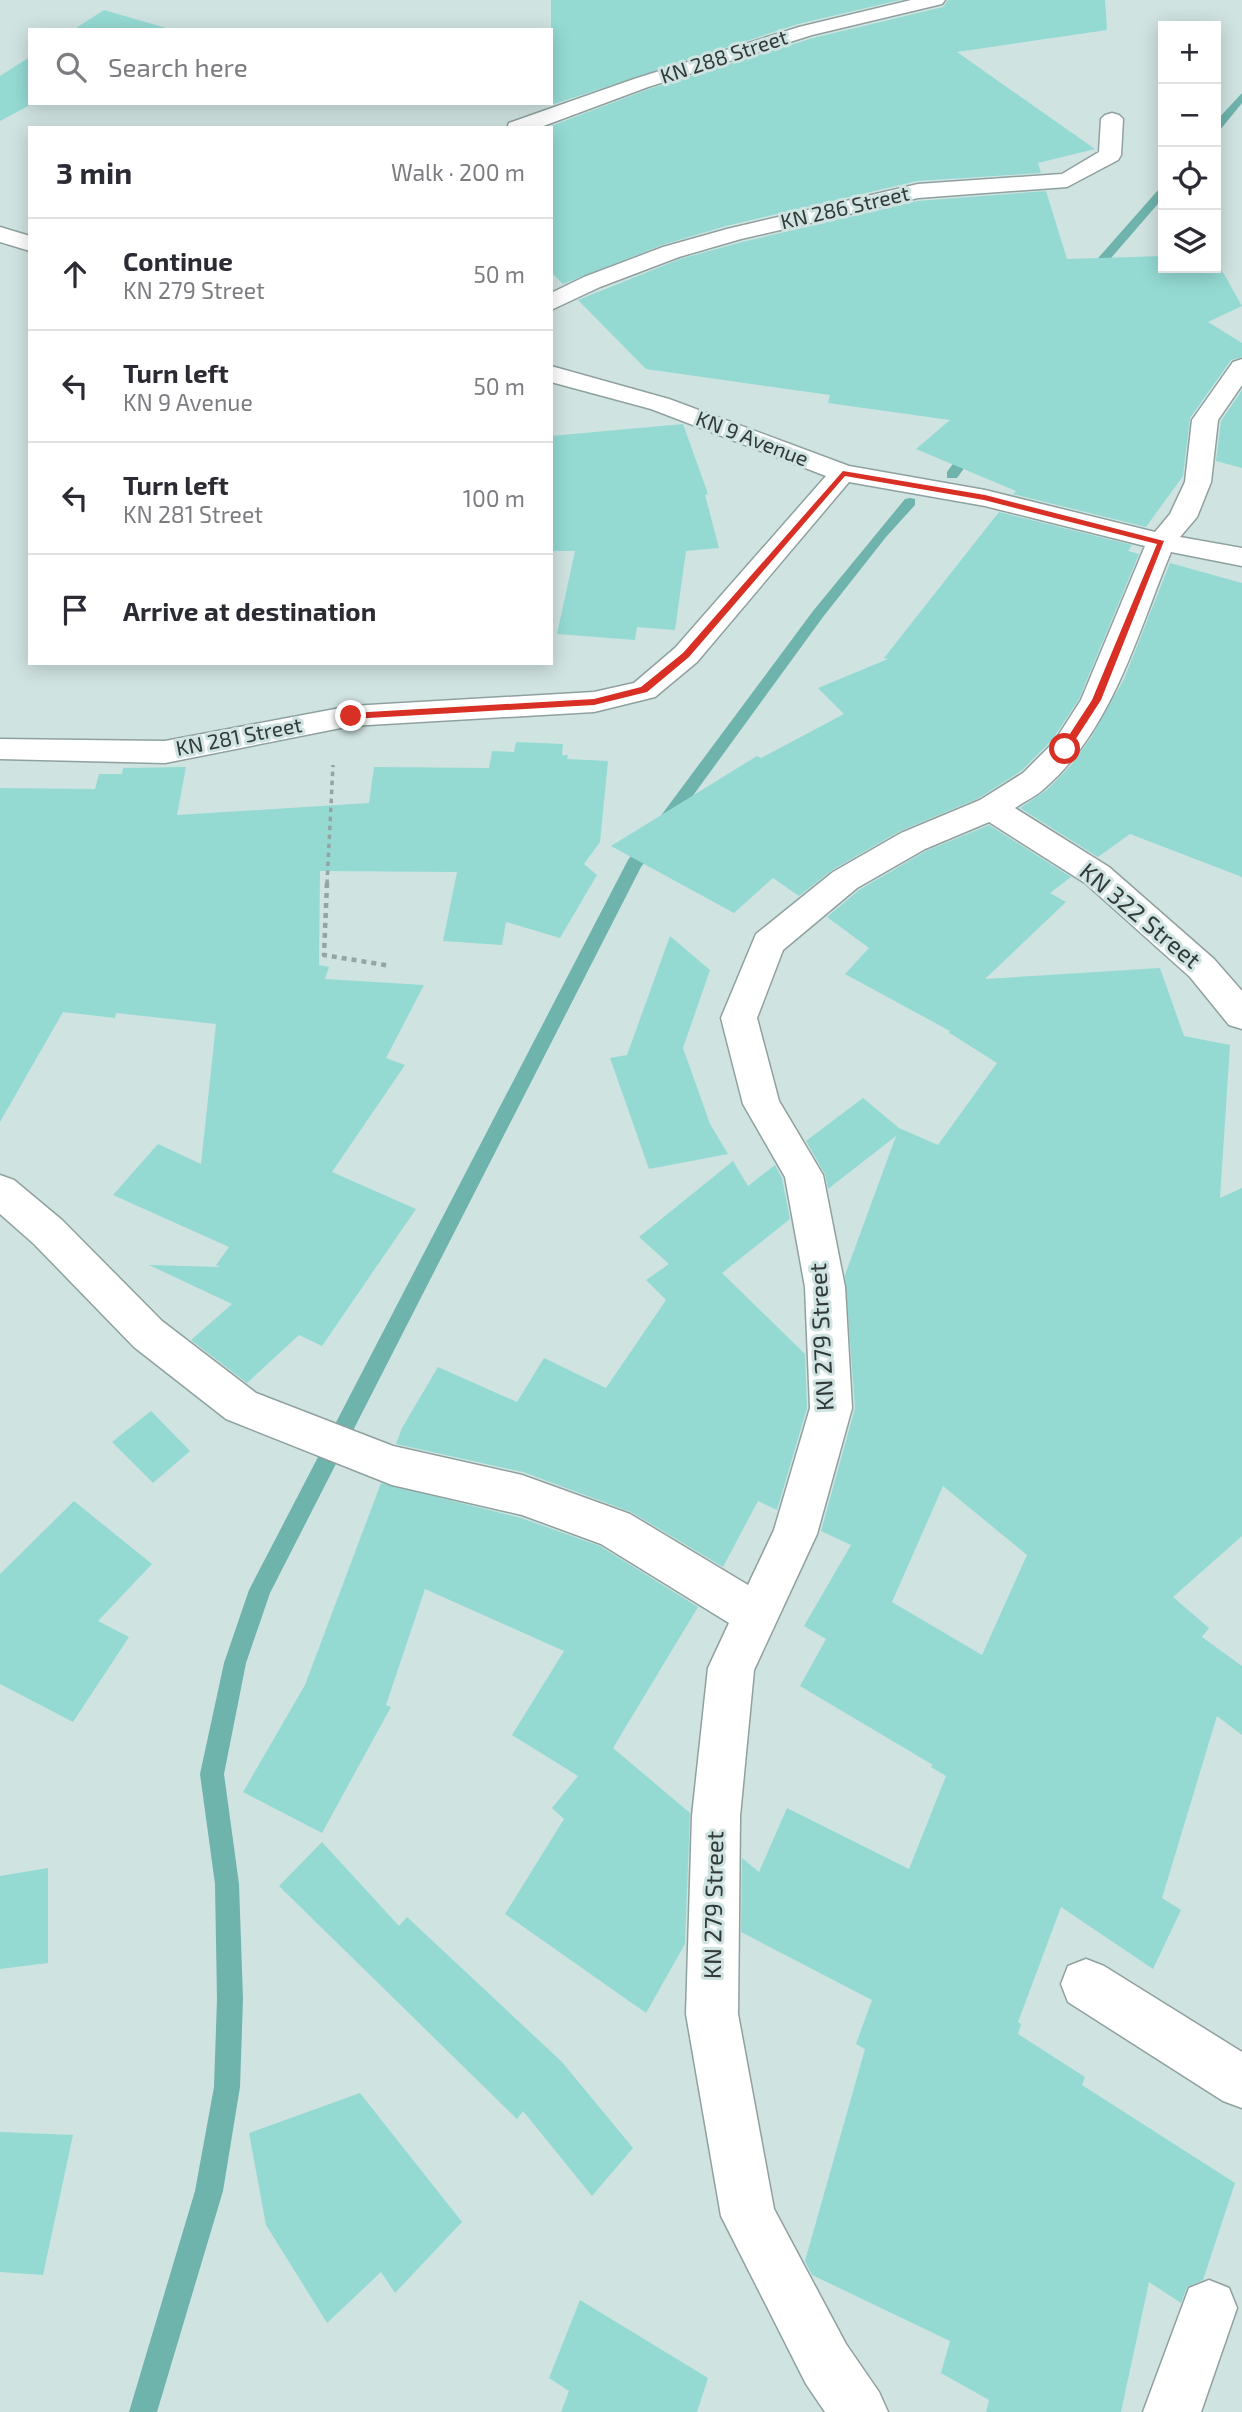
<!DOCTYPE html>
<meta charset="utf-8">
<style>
:root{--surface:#fff;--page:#f7f7f7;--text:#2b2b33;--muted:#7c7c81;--line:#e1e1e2}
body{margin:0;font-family:"Exo 2",sans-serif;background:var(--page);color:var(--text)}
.controls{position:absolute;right:21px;top:21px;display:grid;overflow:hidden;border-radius:0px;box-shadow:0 4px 18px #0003}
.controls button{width:63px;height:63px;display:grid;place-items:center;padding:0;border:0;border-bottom:2px solid var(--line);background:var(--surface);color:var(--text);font:35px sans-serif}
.stop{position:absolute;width:21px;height:21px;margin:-16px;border:5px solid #d93025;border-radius:50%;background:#fff}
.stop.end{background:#d93025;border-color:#fff;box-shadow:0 2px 7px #0008}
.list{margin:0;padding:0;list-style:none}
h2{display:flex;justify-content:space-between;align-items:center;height:91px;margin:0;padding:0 28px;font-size:30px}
h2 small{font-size:23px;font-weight:400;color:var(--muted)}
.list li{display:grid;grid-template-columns:46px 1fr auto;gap:21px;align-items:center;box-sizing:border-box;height:112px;padding:0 28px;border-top:2px solid var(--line)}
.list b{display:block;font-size:26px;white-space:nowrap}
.list p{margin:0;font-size:23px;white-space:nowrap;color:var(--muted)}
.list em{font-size:23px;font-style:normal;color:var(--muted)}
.icon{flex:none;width:38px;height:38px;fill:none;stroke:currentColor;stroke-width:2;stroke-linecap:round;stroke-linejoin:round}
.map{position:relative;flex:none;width:1242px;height:2412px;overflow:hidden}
.search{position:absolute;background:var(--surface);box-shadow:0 4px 18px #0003;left:28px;top:28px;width:525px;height:77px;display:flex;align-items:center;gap:18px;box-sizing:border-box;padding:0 24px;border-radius:0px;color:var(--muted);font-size:26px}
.panel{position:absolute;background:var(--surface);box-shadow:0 4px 18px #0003;left:28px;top:126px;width:525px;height:539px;border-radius:0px}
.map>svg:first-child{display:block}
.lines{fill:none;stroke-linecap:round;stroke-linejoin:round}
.stream{fill:#6fb3ad;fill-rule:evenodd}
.building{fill:#94dad3;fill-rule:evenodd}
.minor-casing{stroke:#8fa19f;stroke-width:3}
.path-far1{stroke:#94a4a2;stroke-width:3.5;stroke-dasharray:4.5 4.5;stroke-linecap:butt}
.path{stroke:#94a4a2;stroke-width:4.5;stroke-dasharray:5 5;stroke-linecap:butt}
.minor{fill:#fff;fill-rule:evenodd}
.route{fill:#d93025}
.labels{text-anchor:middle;stroke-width:6;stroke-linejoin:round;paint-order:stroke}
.far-street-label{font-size:21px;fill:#323a39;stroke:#cfe3e1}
.street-label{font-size:24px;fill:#323a39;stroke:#cfe3e1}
</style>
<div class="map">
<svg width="1242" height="2412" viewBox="0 0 1242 2412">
<rect width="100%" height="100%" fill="#cfe3e1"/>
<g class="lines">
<!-- stream -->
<path class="stream" d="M1242,93V103L1220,130L1216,131V121Z
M1163,188V198L1092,280H1084V274L1159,189Z
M973,442L978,443V449L957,478H947V472L968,443Z
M910,498L915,499V505L886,537L823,617L641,867L270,1593L246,1663L224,1774L239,1884L243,1999L240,2087L223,2191L157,2412H129L195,2191L214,2087L217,1999L215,1884L200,1774L224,1663L249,1590L628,860L813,611L905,499Z"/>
</g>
<!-- building -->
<path class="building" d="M551,0H900L798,24L551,105Z
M948,0H1105L1107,30L957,52L1095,149L1038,163L1041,173L917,181L726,226L662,245L563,284L551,272V126L649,89L813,38L943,7Z
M104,10L173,30H73Z
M30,57V103H34L0,121V76Z
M1046,191L1067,259L1163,256V268H1216V260L1242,306L1208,322L1242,343V357L1231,360L1190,418L1183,476L1146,527L1013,494L1016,491L916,449L950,420L828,403L830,395L646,369L578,300L680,259L742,242L918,201Z
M1242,390V468L1216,461L1221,421Z
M683,424L708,494L705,495L719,548L686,551L675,630L637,627L635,640L557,634L575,551H551V436Z
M999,512L1132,545L1128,551L1139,554L1079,699L1052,740L1021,771L979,798L900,831L832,870L799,896L773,878L734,913L611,846L757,756L761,758L844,714L818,688L888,659L884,658Z
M1170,563L1242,583V877L1130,834L1098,857L1020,808L1048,789L1071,765L1091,738L1124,679Z
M516,742L563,744L562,755H568L567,759L608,761L600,842L584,864L597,875L560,938L506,922L502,945L443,941L457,872L320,871L319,965L329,967L325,979L424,985L386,1058L405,1065L332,1172L416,1209L322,1346L299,1335L247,1383L191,1340L232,1304L149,1265L220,1267L216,1265L229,1247L113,1195L158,1144L201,1164L216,1024L116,1013L115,1018L63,1012L0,1122V788L95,789L99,774H122L123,768L186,767L177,815L369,803L374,767L489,768L492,751L514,752Z
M989,825L1071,877L1050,893L1066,902L985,979L1160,968L1184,1036L1230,1045L1220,1198L1242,1188V1536L1173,1597L1209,1628L1202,1637L1242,1666V1735L1217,1716L1162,1898L1181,1910L1153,1969L1061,1907L1018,2022L1021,2024L1018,2034L1085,2077L1082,2085L1235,2183L1203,2280L1187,2287L1181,2303L1149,2282L1121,2412H986L989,2400L941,2373L950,2341L812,2275L805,2261L865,2049L856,2044L872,2000L741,1932L742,1858L759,1872L787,1808L909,1869L946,1776L931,1767L933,1765L800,1686L826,1639L804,1626L851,1545L821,1531L855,1408L845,1275L896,1136L828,1189L825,1174L806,1141L863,1098L899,1128L938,1145L997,1063L948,1032L950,1031L845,974L869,948L827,917L859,890L926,851ZM943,1486L1027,1555L982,1655L892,1602Z
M670,936L710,970L683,1048L710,1124L728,1154L649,1169L610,1058L627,1055Z
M733,1161L748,1186L775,1165L782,1178L790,1219L722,1273L805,1354L807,1408L777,1510L758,1501L723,1567L631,1512L523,1472L396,1444L402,1428L438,1367L517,1402L544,1358L606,1388L666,1300L646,1280L669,1264L639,1237Z
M151,1411L190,1451L153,1483L112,1442Z
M381,1483L521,1518L600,1546L698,1607L613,1748L690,1813L685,1944L646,2013L505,1914L564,1819L552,1808L578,1776L512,1735L564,1651L425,1589L386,1705L391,1707L322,1833L243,1792L305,1685Z
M74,1501L152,1564L98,1621L129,1637L73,1722L0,1684V1574Z
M322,1842L399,1926L407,1917L562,2062L633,2148L592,2196L523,2111L517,2119L279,1886Z
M48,1868V1963L0,1969V1876Z
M360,2093L462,2222L395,2293L381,2272L327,2323L266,2225L249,2133Z
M0,2132L73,2135L43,2275L0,2272Z
M580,2300L708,2378L697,2412H561L569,2391L549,2378Z"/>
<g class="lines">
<!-- minor casing -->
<g class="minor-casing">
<path id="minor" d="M911,0H945L942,4L812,35L648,87L538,128H507L509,123L634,79L799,27Z
M1112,113L1119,115L1123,119L1121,155L1118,160L1067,187L918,198L741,239L679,257L600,287L551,310V293L584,277L663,247L727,229L918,184L1062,174L1099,152L1101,119L1105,115Z
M0,227L30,236V251L0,242Z
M1242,359V385L1218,420L1211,482L1197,517L1180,537L1242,548V566L1171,552C1138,632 1113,728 1046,787C1037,796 1025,801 1015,808L1109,867L1214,959L1242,991V1029L1229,1025L1190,977L1085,883L989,822L925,849L857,888L783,950L757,1018L779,1101L823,1175L845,1287L852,1408L817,1534L754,1670L740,1816L738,2014L774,2209L846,2344L879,2392L888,2412H825L806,2384L721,2216L686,2014L692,1816L708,1668L729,1623L601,1544L522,1515L392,1485L226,1419L134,1347L34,1244L0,1214V1175L14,1180L62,1220L162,1321L256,1393L393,1446L522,1475L630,1514L748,1585L774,1530L810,1408L805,1287L785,1177L743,1104L721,1018L756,934L833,872L901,833L980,800L1023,773L1054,742L1081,700L1145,546L985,506L849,482L697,662L655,697L594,712L351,726L165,763L0,759V739L165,741L351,706L594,692L634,683L675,648L826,476L651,409L551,382V366L669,399L849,466L985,490L1155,532L1170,514L1185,482L1192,420L1233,362Z
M1086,1959L1104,1966L1242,2052V2108L1223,2101L1068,2002L1061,1984L1068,1966Z
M1209,2280L1229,2288L1237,2308L1201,2412H1143L1189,2288Z"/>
</g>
<!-- path-far1 -->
<path class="path-far1" d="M327,884L333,765"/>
<!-- path -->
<path class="path" d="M327,883L324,955L391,966"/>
<!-- minor -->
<use href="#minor" class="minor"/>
</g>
<!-- route -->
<path class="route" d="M843,471L985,495L1164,541L1101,700L1068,751L1060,749L1092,700L1157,544L984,500L845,476L689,657L647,692L594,705L351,719L347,716L351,713L594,699L641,687L683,653Z"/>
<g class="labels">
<!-- far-street labels -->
<g class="far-street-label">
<text transform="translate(724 57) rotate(-18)" y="7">KN 288 Street</text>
<text transform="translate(845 208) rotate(-13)" y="7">KN 286 Street</text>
<text transform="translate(752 439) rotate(21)" y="7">KN 9 Avenue</text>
<text transform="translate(239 737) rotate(-11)" y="7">KN 281 Street</text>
</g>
<!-- street labels -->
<g class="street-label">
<text transform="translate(1140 916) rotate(40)" y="8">KN 322 Street</text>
<text transform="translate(822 1337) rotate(-93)" y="8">KN 279 Street</text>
<text transform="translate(714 1905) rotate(-89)" y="8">KN 279 Street</text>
</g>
</g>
</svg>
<div class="controls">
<button>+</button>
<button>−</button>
<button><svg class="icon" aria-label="locate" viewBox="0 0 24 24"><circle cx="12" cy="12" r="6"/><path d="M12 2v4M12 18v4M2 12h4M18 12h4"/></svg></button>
<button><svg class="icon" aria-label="layers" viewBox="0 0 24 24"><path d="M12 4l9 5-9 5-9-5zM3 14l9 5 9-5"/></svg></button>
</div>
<div class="stop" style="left:1065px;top:749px"></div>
<div class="stop end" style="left:351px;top:716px"></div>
<div class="search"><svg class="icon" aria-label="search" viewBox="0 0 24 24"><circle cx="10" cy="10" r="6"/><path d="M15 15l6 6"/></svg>Search here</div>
<section class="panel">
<h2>3 min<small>Walk · 200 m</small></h2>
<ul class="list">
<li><svg class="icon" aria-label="ahead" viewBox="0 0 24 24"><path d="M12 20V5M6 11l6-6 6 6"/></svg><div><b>Continue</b><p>KN 279 Street</p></div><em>50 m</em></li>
<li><svg class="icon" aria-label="left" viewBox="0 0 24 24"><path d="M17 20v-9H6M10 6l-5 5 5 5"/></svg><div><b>Turn left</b><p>KN 9 Avenue</p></div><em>50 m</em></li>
<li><svg class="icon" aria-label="left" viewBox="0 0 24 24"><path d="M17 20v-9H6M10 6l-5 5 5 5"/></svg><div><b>Turn left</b><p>KN 281 Street</p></div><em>100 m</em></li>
<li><svg class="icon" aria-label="arrive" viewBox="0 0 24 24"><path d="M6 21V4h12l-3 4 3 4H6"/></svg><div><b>Arrive at destination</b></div></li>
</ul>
</section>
</div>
